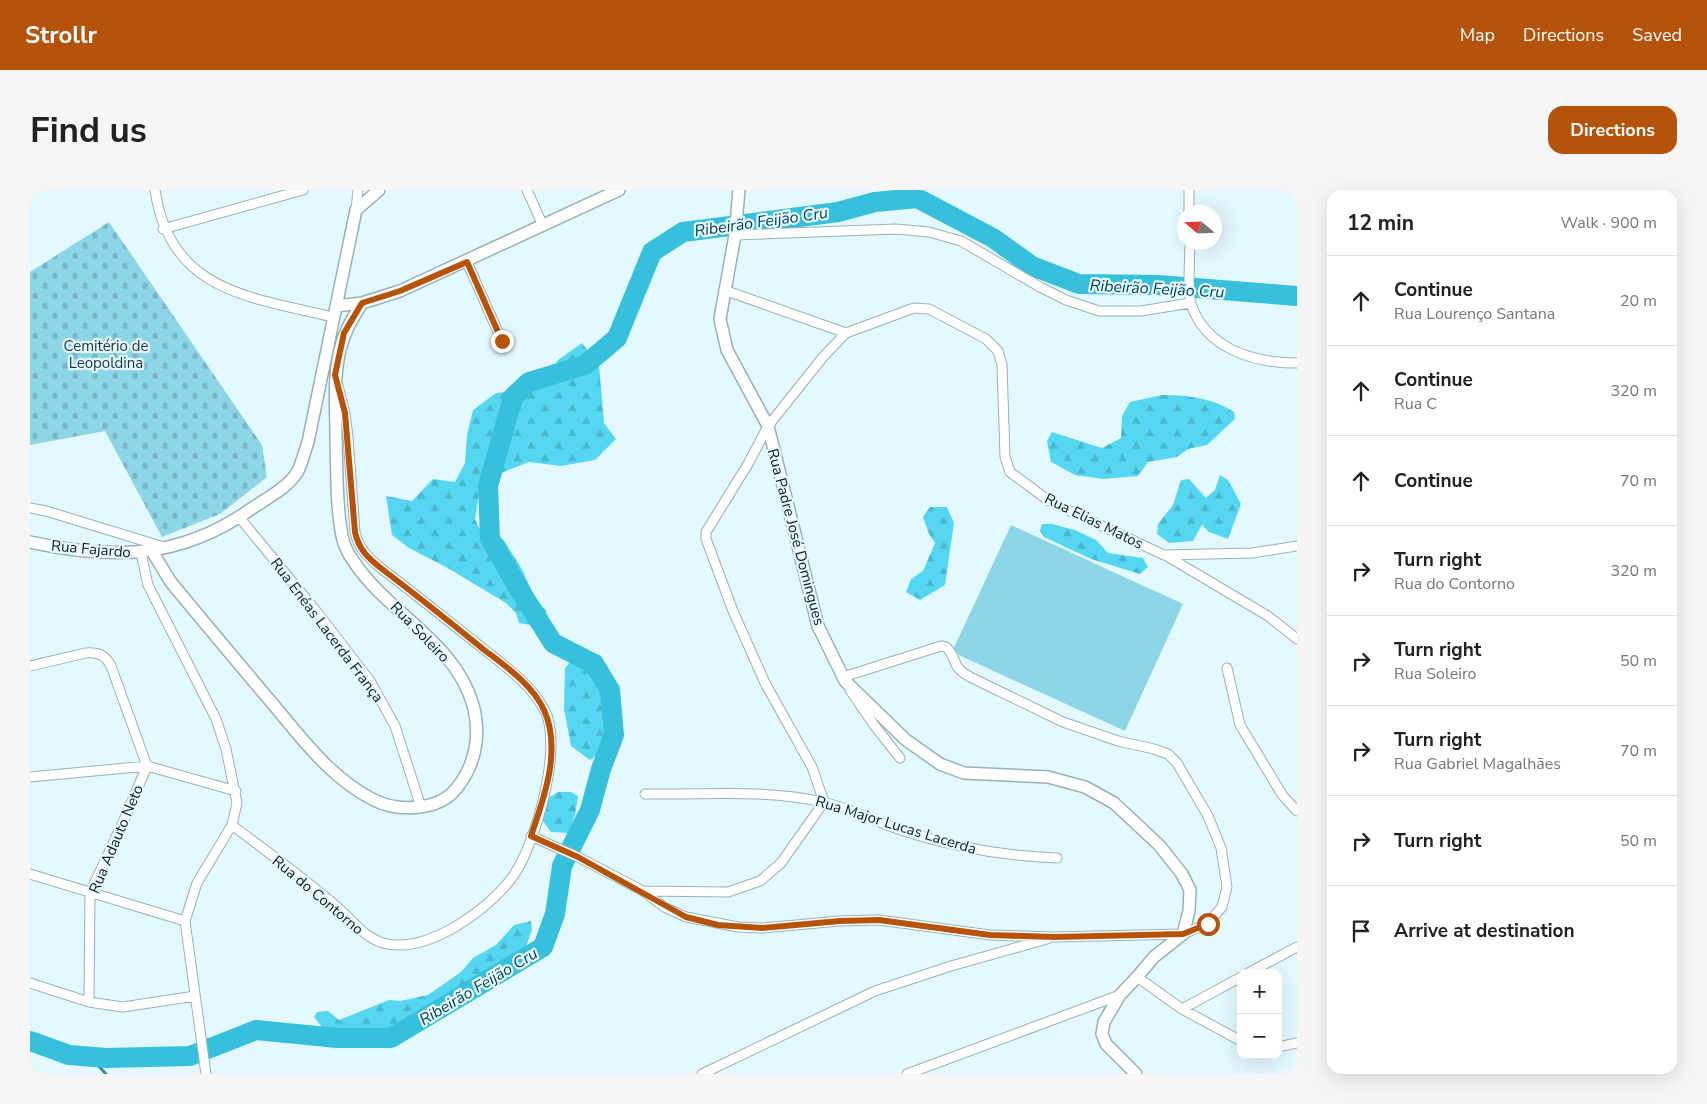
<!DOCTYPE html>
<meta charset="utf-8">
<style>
:root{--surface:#fff;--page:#f6f6f6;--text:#222;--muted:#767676;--line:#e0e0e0;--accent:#b45309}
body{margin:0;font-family:"Nunito Sans",sans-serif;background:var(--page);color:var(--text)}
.controls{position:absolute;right:15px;bottom:15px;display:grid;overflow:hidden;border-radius:10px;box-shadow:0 5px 20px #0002}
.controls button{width:45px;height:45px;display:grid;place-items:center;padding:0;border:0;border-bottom:1px solid var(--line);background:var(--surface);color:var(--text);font:25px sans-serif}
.compass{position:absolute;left:1147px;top:15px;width:45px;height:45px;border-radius:50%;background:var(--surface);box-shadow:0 5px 20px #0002;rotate:289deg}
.stop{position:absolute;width:15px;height:15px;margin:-11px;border:4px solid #b45309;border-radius:50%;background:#fff}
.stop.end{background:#b45309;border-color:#fff;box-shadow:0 1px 5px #0008}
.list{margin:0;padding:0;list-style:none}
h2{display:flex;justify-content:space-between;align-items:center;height:65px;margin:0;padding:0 20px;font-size:21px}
h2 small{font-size:16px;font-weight:400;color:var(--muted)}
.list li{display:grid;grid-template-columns:32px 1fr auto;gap:15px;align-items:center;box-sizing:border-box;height:90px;padding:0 20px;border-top:1px solid var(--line)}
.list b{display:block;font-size:19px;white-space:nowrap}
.list p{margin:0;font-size:16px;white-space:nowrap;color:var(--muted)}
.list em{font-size:16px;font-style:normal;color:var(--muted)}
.icon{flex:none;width:28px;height:28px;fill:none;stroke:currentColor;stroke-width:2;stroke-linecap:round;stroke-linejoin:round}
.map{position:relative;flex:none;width:1267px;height:884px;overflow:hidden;border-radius:15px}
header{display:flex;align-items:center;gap:30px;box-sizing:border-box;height:70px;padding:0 25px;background:var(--accent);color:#fff}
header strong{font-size:24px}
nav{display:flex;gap:28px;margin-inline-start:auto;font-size:18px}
.intro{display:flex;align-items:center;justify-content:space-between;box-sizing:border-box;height:120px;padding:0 30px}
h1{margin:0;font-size:35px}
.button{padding:12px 22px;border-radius:15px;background:var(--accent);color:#fff;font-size:18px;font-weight:700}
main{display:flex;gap:30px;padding:0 30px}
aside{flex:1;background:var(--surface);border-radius:15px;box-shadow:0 5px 20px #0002}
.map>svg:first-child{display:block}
.forest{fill:url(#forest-firs)}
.cemetery{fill:url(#cemetery-stones)}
.park{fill:#8dd6e7}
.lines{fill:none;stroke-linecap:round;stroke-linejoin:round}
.stream{stroke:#2c8fa3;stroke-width:3}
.river{stroke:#37c0db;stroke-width:20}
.minor-casing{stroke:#97b1b7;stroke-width:11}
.tertiary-casing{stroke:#97b1b7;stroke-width:14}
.minor{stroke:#fff;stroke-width:9}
.tertiary{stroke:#fff;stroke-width:11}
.route{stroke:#b45309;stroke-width:6}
.labels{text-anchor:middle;stroke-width:4.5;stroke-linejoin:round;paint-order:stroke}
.park-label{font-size:15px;fill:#1e353a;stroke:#e4f9ff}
.street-label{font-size:15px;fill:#131c1f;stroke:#e4f9ff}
.water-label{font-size:16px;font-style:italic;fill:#013f4b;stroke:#e4f9ff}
</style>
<header>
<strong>Strollr</strong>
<nav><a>Map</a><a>Directions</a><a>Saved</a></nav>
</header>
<div class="intro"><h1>Find us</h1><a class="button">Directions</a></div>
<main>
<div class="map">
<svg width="1267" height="884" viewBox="0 0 1267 884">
<defs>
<pattern id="forest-firs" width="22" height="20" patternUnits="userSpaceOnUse" patternTransform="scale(1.25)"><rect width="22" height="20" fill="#55d7f2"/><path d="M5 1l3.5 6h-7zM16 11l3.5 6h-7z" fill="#49b8cf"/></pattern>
<pattern id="cemetery-stones" width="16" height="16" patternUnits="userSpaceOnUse" patternTransform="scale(1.25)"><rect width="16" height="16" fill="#8dd6e7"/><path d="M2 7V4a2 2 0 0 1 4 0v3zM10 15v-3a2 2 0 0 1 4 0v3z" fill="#79b7c6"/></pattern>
</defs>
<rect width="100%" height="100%" fill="#e4f9ff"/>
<!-- forest -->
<path class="forest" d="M552,153L569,175L574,233L586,249L565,270L531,276L499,272L451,291L445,329L449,338L473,349L492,379L505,408L517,422L506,436L489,433L486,423L476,413L416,377L379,358L362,345L356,306L382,311L403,289L425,292L435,273L437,245L443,220L466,203L512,197L528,170Z
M1132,205C1157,205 1183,208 1204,222L1205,229L1177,255L1158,259L1147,267L1118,272L1108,286L1073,289L1045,285L1021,272L1017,251L1022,242L1072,258L1091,248L1092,226L1100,212Z
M1190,285L1198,290L1211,314L1198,349L1179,342L1172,335L1163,351L1139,353L1127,344L1128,334L1143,315L1151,290L1159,289L1176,308L1185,300Z
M900,317H917L924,333L915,395L890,410L876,402L881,389L893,381L905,353L899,344L893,327Z
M1012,334H1022L1045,340L1066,350L1078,363L1113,368L1118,377L1110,384L1061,369L1014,347L1010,341Z
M550,460L570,465L579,479L575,548L571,563L560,570L541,556L534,519L535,478Z
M528,602H541L548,606L545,625L539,643L521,642L511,628L517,609Z
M501,731L502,740L494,762L467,780L360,841L345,845L293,838L284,827L287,822L298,821L309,830L359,810L370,811L398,805L431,782L443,768L466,755L484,735Z"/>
<!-- cemetery -->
<path class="cemetery" d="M79,32L232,255L237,287L190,324L132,347L75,241L0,255V82Z"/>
<!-- park -->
<path class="park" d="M981,335L1153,414L1095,541L922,462Z"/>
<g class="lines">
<!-- stream -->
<path class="stream" d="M60,867L76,884"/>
<!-- river -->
<path class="river" d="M0,851L39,865L77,868L160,866L226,840L307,848H361L513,757L525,724L532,676L560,620L571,579L584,545L580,500L564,474L523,453L489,399L460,349L458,296L483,207L499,192L555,175L587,148L622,62L653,42L808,22L845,12L887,8L963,48L1002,76L1049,94L1128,95L1267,106"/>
<!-- minor casing -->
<g class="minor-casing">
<path id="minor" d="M125,0C140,102 220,107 303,127
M497,0L513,36
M1159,0V22
M326,20L328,0
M133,39L273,0
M705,45L866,39L899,42L931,51L1010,97L1036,110L1069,121H1111L1160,113
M1160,52C1160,67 1157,102 1161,114C1176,159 1224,173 1267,173
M437,72L472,151
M694,100L816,143
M0,318L16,321L134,357
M209,327L287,422L340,491L365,536L391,617
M111,363L118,395L186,529L196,559L207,613L202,635L167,693L155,731L176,884
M1135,365L1238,426L1267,449
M0,476L56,463C69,462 75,465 81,476L117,576
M1197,478L1210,535L1253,606L1267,621
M820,500L844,535L870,568
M0,587L117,576L206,601
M615,604C673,605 735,599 792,612C819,618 845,631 871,640C922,657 973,666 1027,668
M202,635C237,662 273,687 306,716C322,729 333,747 353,753C397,765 460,719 484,685C506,652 534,555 514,519C499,492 473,475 450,456C417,430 385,404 352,379C339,368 329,360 325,342L318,247L315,223L308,196
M501,646L548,667L613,701L698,702L730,691L751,673L794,612L782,577L735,493L703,421L676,349V342L718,274L738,236L793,167L816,143L884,118L899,119L956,149L968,161L972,175L975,267L980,282L1019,311L1134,365L1222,363L1267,356
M0,684L155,731
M613,701L634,717L656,727L708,737L732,738L810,731L849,730L960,745L1024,747L1153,744L1177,734L1192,717L1197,697L1191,658L1178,626L1147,573L1138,564L1124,559L1088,551L1033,532L940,487C919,475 929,469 916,457L911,456L813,487
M1218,783L1267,757
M1107,787L1152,819L1211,851
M0,793L59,812L93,817L165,806
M59,812L60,703L94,630L117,576
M1152,819L1211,787
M1248,857L1267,853
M672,884L845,801L921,776L1017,749
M877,884L1090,805"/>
</g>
<!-- tertiary casing -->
<g class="tertiary-casing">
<path id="tertiary" d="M709,0L705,45L690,129L697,160L738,236L788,436L815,491L876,550L910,574L934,583L1018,587L1055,597L1084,613L1129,655L1152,684L1160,700L1159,721L1153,744L1124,767L1107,787L1090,805L1074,832L1072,844L1076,854L1106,884
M306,116L332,113L370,101L589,0
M0,352C83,370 150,369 221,319C237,308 258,298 268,281C272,272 275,261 278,252L326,20L349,0
M122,361L140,391C172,430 204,468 236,506C268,543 299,588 344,610C368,622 408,621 426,599C446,575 451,544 443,515C425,452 358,423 324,372C318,364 314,356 312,346C306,315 307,280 306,248C306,218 303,189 310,160C314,142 322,129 332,113"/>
</g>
<!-- minor -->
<use href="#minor" class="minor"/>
<!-- tertiary -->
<use href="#tertiary" class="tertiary"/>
</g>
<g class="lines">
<!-- route -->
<path class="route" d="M472,151L437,72L370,101L332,113L314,143L305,185L315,223L325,342C329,360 338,368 352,379C386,405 420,432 453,459C475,476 502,494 514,520C532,559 514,608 501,646L548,667L656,727L688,735L732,738L810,731L849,730L960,745L1024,747L1153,744L1178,734"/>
</g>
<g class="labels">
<!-- park labels -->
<g class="park-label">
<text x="76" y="161">Cemitério de<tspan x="76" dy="17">Leopoldina</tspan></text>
</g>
<!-- street labels -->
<g class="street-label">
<text transform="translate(1064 331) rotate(26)" y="5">Rua Elias Matos</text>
<text transform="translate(766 347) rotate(75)" y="5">Rua Padre José Domingues</text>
<text transform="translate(61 359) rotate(5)" y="5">Rua Fajardo</text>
<text transform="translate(297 440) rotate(53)" y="5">Rua Enéas Lacerda França</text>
<text transform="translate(390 442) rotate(46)" y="5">Rua Soleiro</text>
<text transform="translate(866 635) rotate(17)" y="5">Rua Major Lucas Lacerda</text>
<text transform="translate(86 649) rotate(-67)" y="5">Rua Adauto Neto</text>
<text transform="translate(288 705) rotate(40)" y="5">Rua do Contorno</text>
</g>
<!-- water labels -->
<g class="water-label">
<text transform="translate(731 31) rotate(-8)" y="6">Ribeirão Feijão Cru</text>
<text transform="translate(1127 98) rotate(3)" y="6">Ribeirão Feijão Cru</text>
<text transform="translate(448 796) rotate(-31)" y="6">Ribeirão Feijão Cru</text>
</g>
</g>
</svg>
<div class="controls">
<button>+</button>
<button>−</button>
</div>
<svg class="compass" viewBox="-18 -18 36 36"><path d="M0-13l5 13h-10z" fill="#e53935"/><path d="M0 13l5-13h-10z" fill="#767676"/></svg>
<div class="stop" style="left:1178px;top:734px"></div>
<div class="stop end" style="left:472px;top:151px"></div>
</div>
<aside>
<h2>12 min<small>Walk · 900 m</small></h2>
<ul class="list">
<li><svg class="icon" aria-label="ahead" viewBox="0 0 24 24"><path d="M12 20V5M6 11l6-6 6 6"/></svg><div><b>Continue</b><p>Rua Lourenço Santana</p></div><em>20 m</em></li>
<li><svg class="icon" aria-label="ahead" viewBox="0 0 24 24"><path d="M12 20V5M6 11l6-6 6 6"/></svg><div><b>Continue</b><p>Rua C</p></div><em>320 m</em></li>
<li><svg class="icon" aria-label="ahead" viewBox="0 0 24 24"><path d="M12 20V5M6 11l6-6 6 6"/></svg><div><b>Continue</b></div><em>70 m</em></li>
<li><svg class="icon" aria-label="right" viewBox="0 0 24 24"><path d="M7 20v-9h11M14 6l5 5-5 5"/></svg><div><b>Turn right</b><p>Rua do Contorno</p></div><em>320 m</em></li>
<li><svg class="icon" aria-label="right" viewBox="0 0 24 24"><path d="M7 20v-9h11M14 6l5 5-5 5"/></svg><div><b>Turn right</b><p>Rua Soleiro</p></div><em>50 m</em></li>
<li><svg class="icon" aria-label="right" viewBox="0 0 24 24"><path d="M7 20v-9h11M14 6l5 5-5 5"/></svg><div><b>Turn right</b><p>Rua Gabriel Magalhães</p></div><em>70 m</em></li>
<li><svg class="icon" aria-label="right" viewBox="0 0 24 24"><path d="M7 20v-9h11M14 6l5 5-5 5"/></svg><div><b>Turn right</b></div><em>50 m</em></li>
<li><svg class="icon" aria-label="arrive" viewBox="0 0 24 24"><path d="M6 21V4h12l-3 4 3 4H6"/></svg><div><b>Arrive at destination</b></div></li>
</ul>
</aside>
</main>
